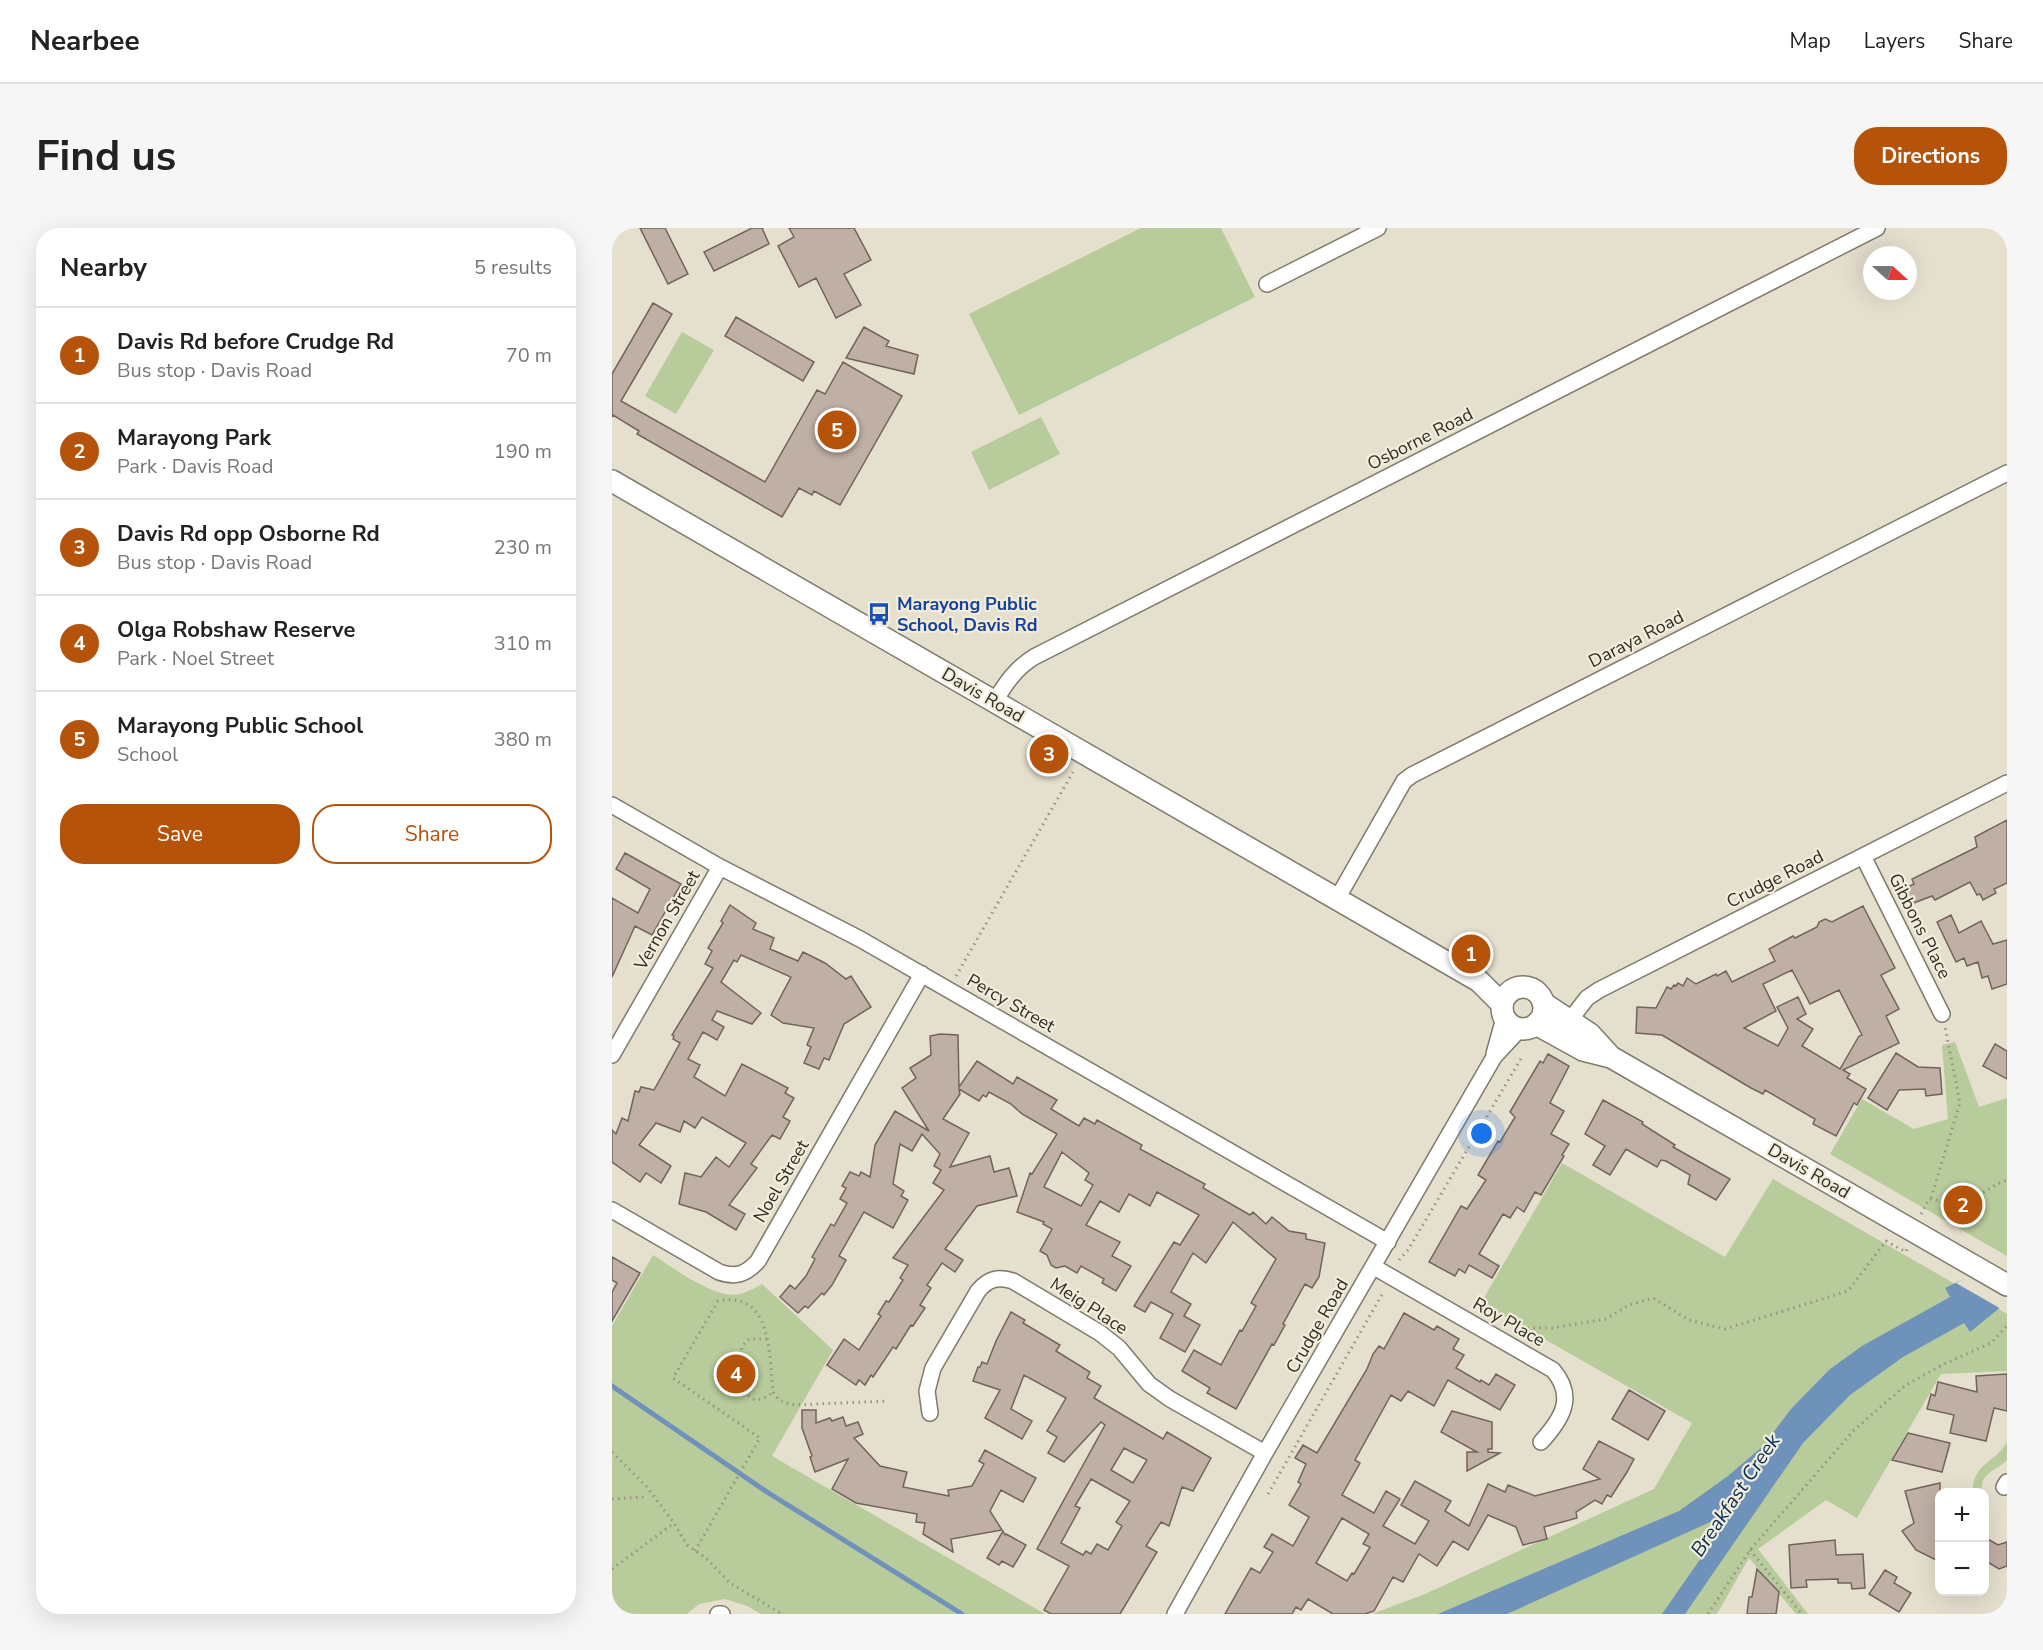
<!DOCTYPE html>
<meta charset="utf-8">
<style>
:root{--surface:#fff;--page:#f6f6f6;--text:#222;--muted:#767676;--line:#e0e0e0;--accent:#b45309}
body{margin:0;font-family:"Nunito Sans",sans-serif;background:var(--page);color:var(--text)}
.controls{position:absolute;right:18px;bottom:18px;display:grid;overflow:hidden;border-radius:12px;box-shadow:0 6px 24px #0002}
.controls button{width:54px;height:54px;display:grid;place-items:center;padding:0;border:0;border-bottom:2px solid var(--line);background:var(--surface);color:var(--text);font:30px sans-serif}
.compass{position:absolute;left:1251px;top:18px;width:54px;height:54px;border-radius:50%;background:var(--surface);box-shadow:0 6px 24px #0002;rotate:111deg}
.you{position:absolute;left:870px;top:906px;width:21px;height:21px;margin:-15px;border:4px solid #fff;border-radius:50%;background:#1a73e8;box-shadow:0 0 0 9px #1a73e833}
.badge{display:grid;place-items:center;width:39px;height:39px;border-radius:50%;background:var(--accent);color:#fff;font-size:20px;font-weight:700}
.pin{position:absolute;translate:-50% -50%;border:3px solid #fff;box-shadow:0 2px 6px #0006}
.list{margin:0;padding:0;list-style:none}
h2{display:flex;justify-content:space-between;align-items:center;height:78px;margin:0;padding:0 24px;font-size:26px}
h2 small{font-size:20px;font-weight:400;color:var(--muted)}
.list li{display:grid;grid-template-columns:39px 1fr auto;gap:18px;align-items:center;box-sizing:border-box;height:96px;padding:0 24px;border-top:2px solid var(--line)}
.list b{display:block;font-size:22px;white-space:nowrap}
.list p{margin:0;font-size:20px;white-space:nowrap;color:var(--muted)}
.list em{font-size:20px;font-style:normal;color:var(--muted)}
.actions{display:flex;gap:12px;padding:18px 24px}
.actions a{flex:1;padding:14px 0;border:2px solid var(--accent);border-radius:24px;text-align:center;font-size:21px;color:var(--accent)}
.actions .main{background:var(--accent);color:#fff}
.map{position:relative;flex:none;width:1395px;height:1386px;overflow:hidden;border-radius:24px}
header{display:flex;align-items:center;gap:36px;box-sizing:border-box;height:84px;padding:0 30px;background:var(--surface);border-bottom:2px solid var(--line)}
header strong{font-size:28px}
nav{display:flex;gap:33px;margin-inline-start:auto;font-size:21px}
.intro{display:flex;align-items:center;justify-content:space-between;box-sizing:border-box;height:144px;padding:0 36px}
h1{margin:0;font-size:42px}
.button{padding:15px 27px;border-radius:24px;background:var(--accent);color:#fff;font-size:21px;font-weight:700}
main{display:flex;gap:36px;padding:0 36px}
aside{flex:1;background:var(--surface);border-radius:24px;box-shadow:0 6px 24px #0002}
.map>svg:first-child{display:block}
.green{fill:#b7cb9b}
.water{fill:#6f92bb}
.pier{fill:#e5dfce}
.lines{fill:none;stroke-linecap:round;stroke-linejoin:round}
.stream{stroke:#6f92bb;stroke-width:5}
.building{fill:#bfafa5;stroke:#72645b;stroke-width:1.5;fill-rule:evenodd}
.street-casing{stroke:#7f7a6b;stroke-width:18}
.secondary-casing{stroke:#7f7a6b;stroke-width:24}
.path{stroke:#969285;stroke-width:3;stroke-dasharray:1.5 4.5;stroke-linecap:butt}
.street{stroke:#fff;stroke-width:15}
.secondary{stroke:#fff;stroke-width:21}
.labels{text-anchor:middle;stroke-width:4.5;stroke-linejoin:round;paint-order:stroke}
.street-label{font-size:18px;fill:#302e27;stroke:#f2ecdb}
.transit-label{font-size:18px;font-weight:bold;fill:#164399;stroke:#f2ecdb;text-anchor:start}
.water-label{font-size:20px;font-style:italic;fill:#072d54;stroke:#f2ecdb}
</style>
<header>
<strong>Nearbee</strong>
<nav><a>Map</a><a>Layers</a><a>Share</a></nav>
</header>
<div class="intro"><h1>Find us</h1><a class="button">Directions</a></div>
<main>
<aside>
<h2>Nearby<small>5 results</small></h2>
<ul class="list">
<li><span class="badge">1</span><div><b>Davis Rd before Crudge Rd</b><p>Bus stop · Davis Road</p></div><em>70 m</em></li>
<li><span class="badge">2</span><div><b>Marayong Park</b><p>Park · Davis Road</p></div><em>190 m</em></li>
<li><span class="badge">3</span><div><b>Davis Rd opp Osborne Rd</b><p>Bus stop · Davis Road</p></div><em>230 m</em></li>
<li><span class="badge">4</span><div><b>Olga Robshaw Reserve</b><p>Park · Noel Street</p></div><em>310 m</em></li>
<li><span class="badge">5</span><div><b>Marayong Public School</b><p>School</p></div><em>380 m</em></li>
</ul>
<div class="actions"><a class="main">Save</a><a>Share</a></div>
</aside>
<div class="map">
<svg width="1395" height="1386" viewBox="0 0 1395 1386">
<rect width="100%" height="100%" fill="#e5dfce"/>
<!-- green -->
<path class="green" d="M529,0H609L643,69L407,187L357,86Z
M70,104L102,122L64,186L33,168Z
M429,189L448,226L377,262L359,224Z
M1343,814L1367,879L1395,870V1028L1218,926L1250,871L1302,901L1336,891L1330,817Z
M950,935L1113,1029L1161,951L1395,1086V1143L1329,1146L1245,1290L1214,1272L1146,1321L1196,1386H1184L1137,1330L1105,1386H760L813,1366L1042,1261L1080,1195L869,1075Z
M41,1027C62,1040 103,1072 128,1066C135,1064 143,1060 150,1056L221,1122L160,1228L433,1386H149L135,1378L113,1371L87,1376L75,1386H0V1098Z
M1395,1214V1232C1383,1244 1368,1244 1370,1264H1361C1360,1236 1383,1235 1395,1214Z"/>
<!-- water -->
<path class="water" d="M1395,1030L1390,1078L1358,1104L1352,1095L1291,1129L1238,1167L1191,1215L1073,1386H1050L1105,1307V1291L895,1386H826L1067,1283L1116,1248L1151,1218L1179,1181L1218,1141L1250,1118L1338,1069L1333,1060Z"/>
<!-- pier -->
<path class="pier" d="M1392,1028L1395,1030V1079L1391,1082L1344,1055Z"/>
<g class="lines">
<!-- stream -->
<path class="stream" d="M0,1158L155,1264L350,1386"/>
</g>
<!-- building -->
<path class="building" d="M28,0H53L76,46L56,56Z
M140,0H150L157,16L102,43L92,24Z
M177,0H242L259,32L232,46L249,77L224,90L204,50L187,59L166,18L182,9Z
M41,75L60,86L9,173L153,254L205,162L213,166L231,134L290,168L228,277L202,263L200,267L187,260L170,289L25,206L27,203L1,187L0,189V146Z
M124,89L202,134L191,153L113,108Z
M252,99L277,113L274,118L306,127L302,146L234,130Z
M1395,592V655L1382,661L1384,665L1371,672L1368,666L1365,667L1358,654L1323,672L1320,668L1299,676L1291,661L1302,656L1300,651L1365,619L1363,609Z
M13,625L69,656L40,707L23,698L0,749V670L26,685L38,661L4,641Z
M118,677L144,695L141,701L162,710L158,721L186,733L191,724L213,735L234,751L239,748L259,779L232,796L217,832L212,830L207,841L192,835L199,819L195,817L202,800L171,795L159,787L179,749L129,727L125,734L122,732L109,754L149,785L140,796L105,783L100,792L112,799L105,812L91,804L76,831L88,837L82,849L113,868L130,836L176,860L173,865L182,870L171,889L178,893L168,911L160,907L139,936L145,940L117,977L133,986L124,1002L94,984L67,976L73,945L89,949L104,929L117,939L134,915L90,889L83,900L72,893L68,904L44,895L27,917L59,938L49,955L34,945L28,954L0,934V902L4,906L10,890L16,893L23,863L27,864L29,859L42,862L68,815L61,811L62,808L60,807L101,740L93,736L100,723L96,720L111,695L109,693Z
M1251,678L1283,740L1269,747L1287,781L1274,788L1287,815L1231,842L1238,846L1235,850L1254,861L1245,877L1242,875L1224,908L1201,896L1203,891L1153,862L1151,866L1139,860L1050,807L1024,805L1025,779L1044,780L1055,759L1059,761L1062,757L1064,758L1066,755L1071,758L1075,750L1084,756L1104,746L1105,748L1114,743L1120,754L1163,733L1157,721L1181,708L1183,710L1205,699L1207,694L1213,691L1220,694ZM1180,742L1198,776L1227,762L1250,807L1247,808L1228,841L1190,818L1201,801L1185,791L1194,786L1186,769L1165,779L1176,800L1166,818L1132,800L1164,783L1151,756Z
M1339,687L1347,705L1369,693L1381,716L1395,712V756L1380,761L1376,748L1370,750L1366,734L1355,738L1352,730L1344,734L1325,694Z
M328,806L346,807L347,859L365,833L401,856L405,849L445,872L439,881L467,898L472,890L483,896L485,892L530,917L528,921L593,956L591,960L638,987L641,984L654,996L660,989L677,1003L694,1006V1011L713,1015L707,1049L700,1060L693,1056L671,1096L673,1097L662,1117L660,1116L624,1181L595,1165L598,1160L570,1143L582,1122L609,1137L628,1102L630,1103L644,1078L639,1075L664,1031L621,994L594,1035L581,1025L559,1064L579,1076L572,1088L588,1097L573,1124L548,1110L561,1086L539,1074L533,1084L522,1078L562,1014L568,1017L587,987L545,964L538,978L517,966L507,984L488,973L474,997L508,1014L500,1028L519,1038L504,1063L490,1055L492,1051L469,1038L465,1045L453,1038L444,1040L439,1037L435,1027L428,1023L440,1001L431,996L432,994L405,984L418,945L420,946L445,906L410,886L399,876L377,864L374,869L371,867L367,873L347,861L348,866L331,891L357,905L338,939L378,928L382,944L397,940L405,968L365,978L333,1021L351,1032L343,1044L330,1035L315,1057L319,1060L308,1077L313,1080L301,1098L299,1097L284,1121L281,1119L261,1149L259,1147L253,1157L247,1152L244,1157L215,1137L232,1111L247,1122L269,1088L266,1086L274,1073L277,1074L291,1052L288,1050L296,1037L281,1030L332,962L321,955L329,942L322,938L328,926L310,906L300,923L288,916L281,956L292,963L289,968L296,972L281,1000L252,984L227,1028L234,1032L220,1057L212,1067L210,1065L196,1080L193,1078L186,1085L168,1069L178,1057L183,1061L194,1048L203,1031L200,1029L219,996L222,998L235,975L228,971L234,960L230,958L238,944L247,948L249,944L258,949L263,917L283,883L317,903L290,860L304,850L298,840L319,827L318,808ZM450,924L477,945L473,952L481,957L469,978L432,959Z
M1383,816L1395,823V851L1371,838Z
M1284,825L1306,839L1328,840L1330,866L1314,868L1313,861L1287,862L1275,882L1256,870Z
M936,826L957,838L938,875L952,883L939,906L957,916L950,927L952,928L929,967L923,964L912,984L905,979L898,990L891,986L867,1026L887,1038L880,1050L857,1037L853,1045L847,1041L843,1048L817,1034L849,978L855,981L874,952L866,947L886,913L888,914L903,889L898,884L928,833L931,835Z
M991,872L1031,894L1030,896L1063,917L1061,919L1118,951L1104,972L1076,956L1078,947L1054,933L1049,932L1045,939L1014,921L998,947L981,937L993,918L973,906Z
M0,1029L28,1045L0,1093V1064L5,1055L0,1052Z
M399,1084L413,1092L411,1095L448,1117L444,1123L478,1144L475,1150L489,1158L482,1170L551,1211L555,1204L599,1230L581,1263L570,1259L557,1298L549,1294L534,1318L545,1324L508,1386H439L432,1382L457,1338L425,1321L493,1197L489,1194L452,1234L436,1225L445,1209L435,1203L454,1170L412,1147L399,1181L420,1193L410,1211L373,1190L388,1162L361,1153L366,1139H368L370,1134L375,1136L384,1113ZM512,1220L535,1232L521,1255L499,1242ZM479,1251L518,1273L504,1294L510,1298L496,1322L485,1316L479,1326L474,1323L471,1327L449,1315L468,1280L463,1278Z
M792,1085L822,1102L825,1098L847,1111L841,1121L852,1127L844,1140L868,1154L869,1152L877,1157L884,1146L903,1157L888,1182L836,1152L822,1178L796,1163L789,1173L779,1167L743,1232L748,1235L730,1267L762,1285L774,1263L788,1271L771,1298L803,1316L817,1293L789,1277L803,1253L839,1273L833,1283L857,1298L876,1256L893,1264L896,1257L923,1268L988,1251L971,1241L987,1213L1022,1231L1015,1244L999,1269L995,1267L990,1276L983,1272L964,1284L965,1290L932,1299L935,1311L911,1317L904,1299L876,1287L856,1322L841,1313L825,1338L807,1326L791,1354L781,1349L762,1383L753,1386H721L696,1371L689,1382L684,1379L680,1386H613L639,1340L648,1345L661,1324L652,1319L660,1306L681,1318L697,1289L677,1277L689,1256L686,1254L694,1236L683,1230L691,1217L705,1225L755,1141L761,1126L767,1118L772,1121ZM730,1290L757,1306L751,1316L758,1319L742,1346L740,1345L735,1353L704,1335Z
M1395,1146V1183L1382,1180L1374,1213L1338,1205L1342,1187L1315,1181L1319,1166L1323,1168L1326,1154L1365,1164L1364,1148Z
M1017,1162L1053,1183L1036,1212L1000,1191Z
M190,1182H204V1195L218,1190L220,1193L231,1189L234,1198L246,1194L251,1206L242,1210L268,1238L295,1244L291,1259L337,1268L336,1262L360,1258L372,1236L367,1233L373,1222L424,1250L411,1274L389,1262L378,1283L390,1302L339,1311L341,1324L311,1306L313,1295L304,1294L305,1286L244,1275L220,1261L236,1231L203,1244L198,1229L200,1228L190,1200Z
M840,1183L880,1194V1221H876V1224L888,1225L855,1243V1224H865L829,1204Z
M1296,1205L1338,1215L1330,1244L1280,1232Z
M1328,1255V1334L1304,1322L1290,1303L1302,1295L1293,1263Z
M391,1303L393,1307L394,1306L414,1317L401,1339L390,1333L387,1337L375,1330Z
M1372,1309L1386,1317L1395,1314V1338L1387,1341L1372,1332Z
M1223,1312L1224,1327L1251,1326L1253,1360L1240,1361L1239,1355H1226V1351L1194,1352L1195,1359L1179,1360L1177,1317Z
M1145,1341L1167,1364L1164,1386H1135L1137,1369H1140Z
M1273,1342L1285,1349L1282,1355L1299,1365L1287,1384L1257,1366Z"/>
<g class="lines">
<!-- street casing -->
<g class="street-casing">
<path id="street" d="M655,56L766,0
M383,473C394,455 403,441 422,429L1265,0
M0,577L108,639L248,711L776,1014
M1251,628L1330,786
M725,671L792,553L800,547L1395,245
M958,792L975,770L987,762L1395,555
M882,826L892,790
M0,827L108,639
M0,982L107,1044C124,1050 134,1046 146,1033L310,746
M762,1039L941,1142C964,1169 950,1191 929,1214
M318,1185L315,1163L321,1140L366,1063C376,1051 386,1048 401,1053L488,1105L507,1120L537,1156L558,1171L653,1225
M1392,1259L1395,1254
M106,1386H110
M563,1386L653,1225L882,829L908,801"/>
</g>
<!-- secondary casing -->
<g class="secondary-casing">
<path id="secondary" d="M0,253L867,753L890,776
M890 780a21 21 0 1 1 42 0a21 21 0 1 1-42 0Z
M931,775L978,806L999,829
M924,796L971,822L999,829L1395,1057"/>
</g>
<!-- path -->
<path class="path" d="M344,748L461,544
M1319,970L1348,875L1333,799
M1309,986L1317,971C1327,970 1335,980 1345,981L1385,956L1395,952
M787,1032L796,1022L910,829
M905,1105L912,1100H940L994,1091L1017,1077L1041,1070L1077,1092L1113,1101L1236,1063L1274,1013L1294,1024L1295,1020
M155,1111H137L130,1118L129,1124C131,1144 129,1190 161,1164
M0,1224L35,1259L62,1295L75,1317L95,1331L118,1355L170,1386
M656,1266L772,1063
M0,1271L33,1269
M1138,1322L1190,1386
M83,1323L148,1210L61,1150L106,1073C161,1062 157,1128 161,1164C166,1173 173,1175 183,1177L276,1173
M0,1341L62,1295
M1096,1386L1138,1322L1242,1202L1294,1157L1330,1137L1379,1115L1395,1098"/>
<!-- street -->
<use href="#street" class="street"/>
<!-- secondary -->
<use href="#secondary" class="secondary"/>
</g>
<!-- icons -->
<defs>
<g id="bus-bare" transform="scale(1.8)"><path d="M-5-6H5V4H4V6H2V4H-2V6H-4V4H-5ZM-3.5-4V0h7V-4ZM-3.5 1.2v1.5H-2V1.2ZM2 1.2v1.5H3.5V1.2Z" fill="#1a4fb4" stroke="#f2ecdb" stroke-width="2.5" paint-order="stroke"/></g>
</defs>
<g fill-rule="evenodd">
<use href="#bus-bare" x="267" y="386"/>
</g>
<g class="labels">
<!-- street labels -->
<g class="street-label">
<text transform="translate(808 211) rotate(-27)" y="6">Osborne Road</text>
<text transform="translate(1024 411) rotate(-27)" y="6">Daraya Road</text>
<text transform="translate(371 467) rotate(30)" y="6">Davis Road</text>
<text transform="translate(1163 651) rotate(-27)" y="6">Crudge Road</text>
<text transform="translate(55 692) rotate(-60)" y="6">Vernon Street</text>
<text transform="translate(1308 698) rotate(63)" y="6">Gibbons Place</text>
<text transform="translate(399 775) rotate(30)" y="6">Percy Street</text>
<text transform="translate(1197 943) rotate(30)" y="6">Davis Road</text>
<text transform="translate(169 953) rotate(-60)" y="6">Noel Street</text>
<text transform="translate(477 1078) rotate(33)" y="6">Meig Place</text>
<text transform="translate(897 1094) rotate(30)" y="6">Roy Place</text>
<text transform="translate(705 1098) rotate(-60)" y="6">Crudge Road</text>
</g>
<!-- transit labels -->
<g class="transit-label">
<text x="285" y="382">Marayong Public<tspan x="285" dy="21">School, Davis Rd</tspan></text>
</g>
<!-- water labels -->
<g class="water-label">
<text transform="translate(1123 1267) rotate(-56)" y="7">Breakfast Creek</text>
</g>
</g>
</svg>
<div class="controls">
<button>+</button>
<button>−</button>
</div>
<svg class="compass" viewBox="-18 -18 36 36"><path d="M0-13l5 13h-10z" fill="#e53935"/><path d="M0 13l5-13h-10z" fill="#767676"/></svg>
<div class="you"></div>
<div class="pin badge" style="left:859px;top:726px">1</div>
<div class="pin badge" style="left:1351px;top:977px">2</div>
<div class="pin badge" style="left:437px;top:526px">3</div>
<div class="pin badge" style="left:124px;top:1146px">4</div>
<div class="pin badge" style="left:225px;top:202px">5</div>
</div>
</main>
